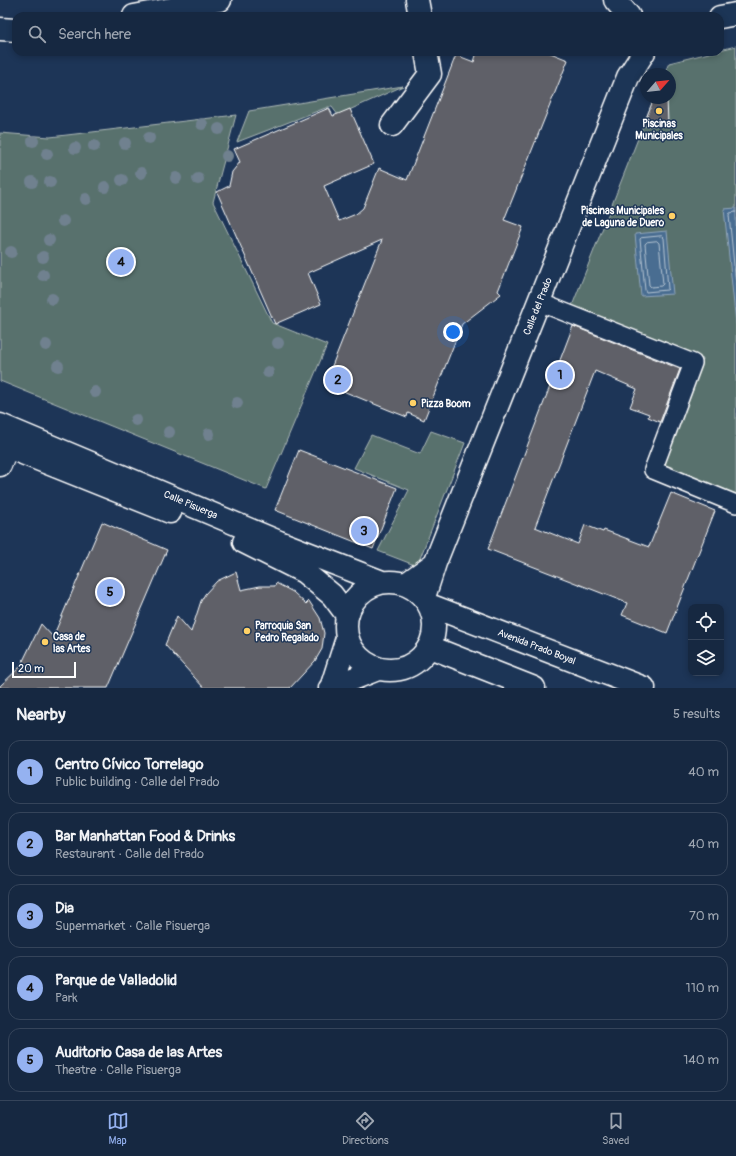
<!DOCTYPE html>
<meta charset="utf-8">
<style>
:root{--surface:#162841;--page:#23344c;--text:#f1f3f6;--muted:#9ea6b1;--line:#35445a;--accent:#95b2f1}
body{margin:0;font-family:Pangolin,sans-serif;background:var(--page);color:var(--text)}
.controls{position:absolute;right:12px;bottom:12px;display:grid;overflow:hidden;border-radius:8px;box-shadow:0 2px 6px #0003}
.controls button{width:36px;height:36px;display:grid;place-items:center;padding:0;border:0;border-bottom:1px solid var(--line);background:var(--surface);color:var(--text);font:20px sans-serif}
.compass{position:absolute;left:640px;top:68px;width:36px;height:36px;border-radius:50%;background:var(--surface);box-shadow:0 2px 6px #0003;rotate:62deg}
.scale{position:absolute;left:12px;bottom:10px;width:64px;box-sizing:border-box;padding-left:4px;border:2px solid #fff;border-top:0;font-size:11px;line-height:14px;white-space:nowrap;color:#fff;-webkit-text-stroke:3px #1d3557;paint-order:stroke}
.you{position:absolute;left:453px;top:332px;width:14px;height:14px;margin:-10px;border:3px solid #fff;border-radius:50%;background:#1a73e8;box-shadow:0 0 0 6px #1a73e833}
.badge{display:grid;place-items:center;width:26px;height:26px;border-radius:50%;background:var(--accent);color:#111;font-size:13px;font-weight:700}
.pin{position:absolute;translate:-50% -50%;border:2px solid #fff;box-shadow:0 1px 4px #0006}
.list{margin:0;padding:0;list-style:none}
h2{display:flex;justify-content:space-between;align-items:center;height:52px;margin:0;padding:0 16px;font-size:17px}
h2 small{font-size:13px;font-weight:400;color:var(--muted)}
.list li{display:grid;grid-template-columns:26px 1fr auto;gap:12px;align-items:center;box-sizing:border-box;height:64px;margin:0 8px 8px;padding:0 8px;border:1px solid var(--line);border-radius:12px}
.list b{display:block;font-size:15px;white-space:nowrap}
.list p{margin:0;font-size:13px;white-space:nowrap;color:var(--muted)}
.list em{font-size:13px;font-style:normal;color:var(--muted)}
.icon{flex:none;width:22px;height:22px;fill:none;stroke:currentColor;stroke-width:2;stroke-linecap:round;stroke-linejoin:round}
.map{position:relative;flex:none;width:736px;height:688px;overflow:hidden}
.search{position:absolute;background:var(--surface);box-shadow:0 2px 6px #0003;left:12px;right:12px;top:12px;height:44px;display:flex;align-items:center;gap:10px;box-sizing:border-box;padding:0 14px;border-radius:12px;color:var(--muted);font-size:15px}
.sheet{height:412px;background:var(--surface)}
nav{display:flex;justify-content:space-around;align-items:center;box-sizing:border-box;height:56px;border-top:1px solid var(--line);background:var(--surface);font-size:11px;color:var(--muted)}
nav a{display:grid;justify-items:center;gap:2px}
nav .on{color:var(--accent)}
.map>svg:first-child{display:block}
.green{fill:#58716d;stroke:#acb8b6}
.water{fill:#496d91;stroke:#92a7bd}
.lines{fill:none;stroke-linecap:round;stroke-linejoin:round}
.shore{stroke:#b6c5d3;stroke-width:1}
.building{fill:#5e6168;stroke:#fff}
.pedestrian-casing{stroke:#fff;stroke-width:20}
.minor-casing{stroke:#fff;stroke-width:25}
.tertiary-casing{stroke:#fff;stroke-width:25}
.pedestrian{stroke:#1d3557;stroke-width:17}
.minor{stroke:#1d3557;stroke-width:22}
.tertiary{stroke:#1d3557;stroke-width:22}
.tree{fill:#70818f}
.poi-dot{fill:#ffd166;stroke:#1d3557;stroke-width:1.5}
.labels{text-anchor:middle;stroke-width:3;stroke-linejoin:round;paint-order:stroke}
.poi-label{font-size:10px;font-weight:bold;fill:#fff;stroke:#1d3557;text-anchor:start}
.street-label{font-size:10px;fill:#fff;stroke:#1d3557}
</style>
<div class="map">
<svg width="736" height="688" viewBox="0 0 736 688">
<rect width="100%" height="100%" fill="#1d3557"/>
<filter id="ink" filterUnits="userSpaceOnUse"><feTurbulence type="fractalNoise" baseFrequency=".025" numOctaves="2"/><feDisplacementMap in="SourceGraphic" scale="8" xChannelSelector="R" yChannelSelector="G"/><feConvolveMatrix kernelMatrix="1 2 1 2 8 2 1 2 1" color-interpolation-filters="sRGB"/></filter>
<g filter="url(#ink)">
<!-- green -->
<path class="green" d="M736,46V495L662,465L703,359L572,306L654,98H670V74H664L669,63L713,52H720V50Z
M403,86L338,115L332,107H328L237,142L249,111Z
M236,115L213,202L272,323L327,345L266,489L0,381V133L50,137Z
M431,431L465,443L417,566L378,551L409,490L354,468L371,435L420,454Z"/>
<!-- water -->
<path class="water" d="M736,208V324L724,209Z
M667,231L673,294L641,296L635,234Z"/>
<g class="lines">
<!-- shore -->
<path class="shore" d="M736,212L730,213L729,215L736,285
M662,236L664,238L668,289L667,290L646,292L645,290L640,239L641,238Z
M657,241L659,243L663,284L661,286L651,287L649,285L645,244L647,242Z"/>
</g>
<!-- building -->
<path class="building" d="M477,52H548L568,60L504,220L523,227L498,291L501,294L462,324L424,420L408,413L407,417L389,410L338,389L340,386L326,381L382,240L308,273L321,304L275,324L217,192L229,186L232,172L240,162L234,149L329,108L333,116L350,109L374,164L324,186L339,221L356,214L363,208L379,168L407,180L456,55L474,62Z
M654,98H667L668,124L643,126Z
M573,326L680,369L660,422L648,417L649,414L630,407L637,389L595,371L535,527L578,544L585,525L603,532L604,530L649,547L671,493L715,511L667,633L622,615L627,603L488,549Z
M299,450L397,488L373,549L275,510Z
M102,522L167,550L108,688H0V686L20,667L41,624L53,637Z
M236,572L241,590L260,586H275L276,583L293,592L306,604L309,601L320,618L324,633L322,649L315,661L290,688H204L165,645L177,616L191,632L201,601L205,594L217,581Z"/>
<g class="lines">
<!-- pedestrian casing -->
<g class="pedestrian-casing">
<path id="pedestrian" d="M539,302L693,363L653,470L736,504"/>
</g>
<!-- minor casing -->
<g class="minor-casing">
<path id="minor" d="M417,0L420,16
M615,0L629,16
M134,16L220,0
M720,17L736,14
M0,29L16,30
M392,125L430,74L426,52
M0,465L7,447
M406,584L435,563
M424,597L435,563L628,77L644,52"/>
</g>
<!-- tertiary casing -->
<g class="tertiary-casing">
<path id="tertiary" d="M0,425L279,542L382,582
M0,444L170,512
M244,542L304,572L332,595L347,615
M346 626a44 44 0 1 1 88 0a44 44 0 1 1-88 0Z
M429,605L644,688
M430,647L534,688
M330,688L378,669
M331,688L347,638"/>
</g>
<!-- pedestrian -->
<use href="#pedestrian" class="pedestrian"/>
<!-- minor -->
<use href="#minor" class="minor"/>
<!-- tertiary -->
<use href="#tertiary" class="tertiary"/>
</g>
<!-- trees -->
<g class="tree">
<circle cx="202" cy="124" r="6"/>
<circle cx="219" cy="129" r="6"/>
<circle cx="149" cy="138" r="6"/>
<circle cx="33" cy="141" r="6"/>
<circle cx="125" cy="143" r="6"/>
<circle cx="94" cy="146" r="6"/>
<circle cx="75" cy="148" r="6"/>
<circle cx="47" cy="154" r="6"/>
<circle cx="227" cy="156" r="6"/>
<circle cx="141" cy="173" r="6"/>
<circle cx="176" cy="178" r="6"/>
<circle cx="198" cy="179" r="6"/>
<circle cx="122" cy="180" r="6"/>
<circle cx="32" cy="182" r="6"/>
<circle cx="50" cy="182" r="6"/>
<circle cx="105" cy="187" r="6"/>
<circle cx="86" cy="199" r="6"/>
<circle cx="63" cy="221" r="6"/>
<circle cx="49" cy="240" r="6"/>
<circle cx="11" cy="252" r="6"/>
<circle cx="43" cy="257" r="6"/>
<circle cx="43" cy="275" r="6"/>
<circle cx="52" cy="299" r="6"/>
<circle cx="278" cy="343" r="6"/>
<circle cx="46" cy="345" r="6"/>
<circle cx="58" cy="366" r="6"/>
<circle cx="268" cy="372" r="6"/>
<circle cx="95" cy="392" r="6"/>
<circle cx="237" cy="403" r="6"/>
<circle cx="136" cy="420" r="6"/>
<circle cx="169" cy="432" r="6"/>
<circle cx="209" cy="434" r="6"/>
</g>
</g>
<!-- markers -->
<g class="poi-dot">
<circle cx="659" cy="111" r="4"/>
<circle cx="672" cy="216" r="4"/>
<circle cx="413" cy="403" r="4"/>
<circle cx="247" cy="631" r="4"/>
<circle cx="45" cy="642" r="4"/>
</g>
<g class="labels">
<!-- poi labels -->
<g class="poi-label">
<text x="659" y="127" text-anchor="middle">Piscinas<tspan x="659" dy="12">Municipales</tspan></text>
<text x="664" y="214" text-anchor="end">Piscinas Municipales<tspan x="664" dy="12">de Laguna de Duero</tspan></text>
<text x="421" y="407">Pizza Boom</text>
<text x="255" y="629">Parroquia San<tspan x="255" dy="12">Pedro Regalado</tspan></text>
<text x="53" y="640">Casa de<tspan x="53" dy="12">las Artes</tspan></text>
</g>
<!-- street labels -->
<g class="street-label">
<text transform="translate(537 306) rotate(-68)" y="4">Calle del Prado</text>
<text transform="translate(191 504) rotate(23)" y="4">Calle Pisuerga</text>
<text transform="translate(537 646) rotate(21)" y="4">Avenida Prado Boyal</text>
</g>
</g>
</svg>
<div class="controls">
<button><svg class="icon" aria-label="locate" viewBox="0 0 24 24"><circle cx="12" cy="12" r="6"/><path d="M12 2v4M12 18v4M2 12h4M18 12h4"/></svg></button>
<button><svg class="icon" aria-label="layers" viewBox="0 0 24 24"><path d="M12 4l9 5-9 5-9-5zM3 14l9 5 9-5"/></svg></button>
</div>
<svg class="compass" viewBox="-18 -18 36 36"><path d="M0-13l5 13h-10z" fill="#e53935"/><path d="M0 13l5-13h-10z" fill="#9ea6b1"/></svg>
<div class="scale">20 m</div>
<div class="you"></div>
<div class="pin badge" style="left:560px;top:375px">1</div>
<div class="pin badge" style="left:338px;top:380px">2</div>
<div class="pin badge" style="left:364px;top:531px">3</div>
<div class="pin badge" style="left:121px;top:262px">4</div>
<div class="pin badge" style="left:110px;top:592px">5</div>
<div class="search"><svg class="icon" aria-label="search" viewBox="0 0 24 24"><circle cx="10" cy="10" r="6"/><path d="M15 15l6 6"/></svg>Search here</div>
</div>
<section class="sheet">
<h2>Nearby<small>5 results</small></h2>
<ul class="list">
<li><span class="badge">1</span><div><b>Centro Cívico Torrelago</b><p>Public building · Calle del Prado</p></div><em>40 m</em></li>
<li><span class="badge">2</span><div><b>Bar Manhattan Food &amp; Drinks</b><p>Restaurant · Calle del Prado</p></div><em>40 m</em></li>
<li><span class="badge">3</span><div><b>Dia</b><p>Supermarket · Calle Pisuerga</p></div><em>70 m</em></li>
<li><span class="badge">4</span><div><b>Parque de Valladolid</b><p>Park</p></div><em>110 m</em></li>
<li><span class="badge">5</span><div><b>Auditorio Casa de las Artes</b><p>Theatre · Calle Pisuerga</p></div><em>140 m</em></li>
</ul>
</section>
<nav>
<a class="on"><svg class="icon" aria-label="map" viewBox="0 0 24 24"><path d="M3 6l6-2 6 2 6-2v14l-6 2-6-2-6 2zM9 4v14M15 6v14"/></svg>Map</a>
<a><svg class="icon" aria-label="directions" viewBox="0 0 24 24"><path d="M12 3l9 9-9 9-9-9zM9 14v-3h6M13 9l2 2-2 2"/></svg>Directions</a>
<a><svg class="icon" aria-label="saved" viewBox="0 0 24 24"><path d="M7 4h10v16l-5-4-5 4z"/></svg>Saved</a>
</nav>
